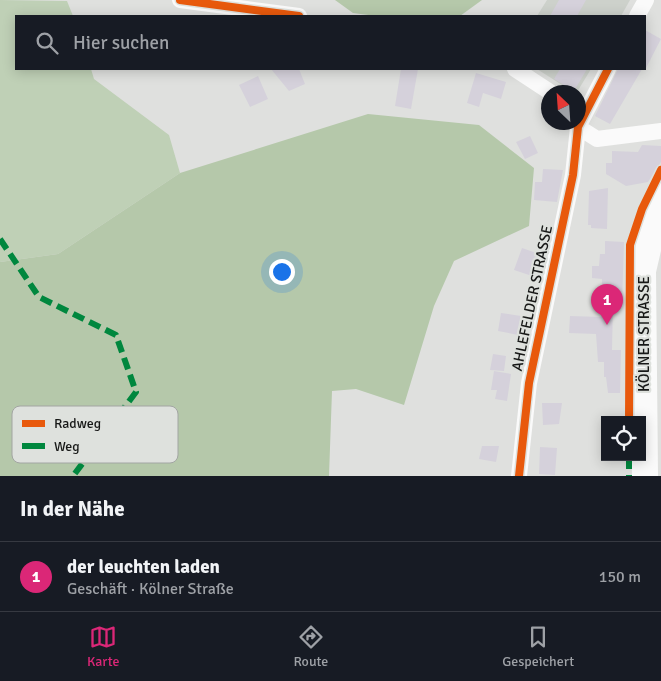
<!DOCTYPE html>
<html lang="de">
<meta charset="utf-8">
<style>
:root{--surface:#171b24;--page:#242831;--text:#f1f3f6;--muted:#9ea1a6;--line:#363941;--accent:#db2777}
body{margin:0;font-family:Signika,sans-serif;background:var(--page);color:var(--text)}
.controls{position:absolute;right:15px;bottom:15px;display:grid;overflow:hidden;border-radius:0px;box-shadow:0 2px 12px #0003}
.controls button{width:45px;height:45px;display:grid;place-items:center;padding:0;border:0;border-bottom:1px solid var(--line);background:var(--surface);color:var(--text);font:25px sans-serif}
.compass{position:absolute;left:541px;top:85px;width:45px;height:45px;border-radius:50%;background:var(--surface);box-shadow:0 2px 12px #0003;rotate:335deg}
.you{position:absolute;left:281px;top:271px;width:18px;height:18px;margin:-12px;border:4px solid #fff;border-radius:50%;background:#1a73e8;box-shadow:0 0 0 8px #1a73e833}
.badge{display:grid;place-items:center;width:32px;height:32px;border-radius:50%;background:var(--accent);color:#fff;font-size:16px;font-weight:700}
.pin{position:absolute;translate:-50% -41px;filter:drop-shadow(0 1px 2px #0008)}
.pin::after{content:'';position:absolute;top:26px;width:18px;height:15px;background:inherit;clip-path:polygon(0 0,100% 0,50% 100%)}
.list{margin:0;padding:0;list-style:none}
h2{display:flex;justify-content:space-between;align-items:center;height:65px;margin:0;padding:0 20px;font-size:21px}
h2 small{font-size:16px;font-weight:400;color:var(--muted)}
.list li{display:grid;grid-template-columns:32px 1fr auto;gap:15px;align-items:center;box-sizing:border-box;height:70px;padding:0 20px;border-top:1px solid var(--line)}
.list b{display:block;font-size:19px;white-space:nowrap}
.list p{margin:0;font-size:16px;white-space:nowrap;color:var(--muted)}
.list em{font-size:16px;font-style:normal;color:var(--muted)}
.icon{flex:none;width:28px;height:28px;fill:none;stroke:currentColor;stroke-width:2;stroke-linecap:round;stroke-linejoin:round}
.map{position:relative;flex:none;width:661px;height:476px;overflow:hidden}
.search{position:absolute;background:var(--surface);box-shadow:0 2px 12px #0003;left:15px;right:15px;top:15px;height:55px;display:flex;align-items:center;gap:12px;box-sizing:border-box;padding:0 18px;border-radius:0px;color:var(--muted);font-size:19px}
.sheet{height:135px;background:var(--surface)}
nav{display:flex;justify-content:space-around;align-items:center;box-sizing:border-box;height:70px;border-top:1px solid var(--line);background:var(--surface);font-size:14px;color:var(--muted)}
nav a{display:grid;justify-items:center;gap:2px}
nav .on{color:var(--accent)}
.map>svg:first-child{display:block}
.built{fill:#cdd1cb}
.green{fill:#bfd0b6}
.forest{fill:#b5c8aa}
.building{fill:#d5d1db}
.lines{fill:none;stroke-linecap:round;stroke-linejoin:round}
.minor{stroke:#fafafa;stroke-width:16}
.primary{stroke:#fafafa;stroke-width:26}
.quiet{stroke:#00873e;stroke-width:6;stroke-dasharray:12 6;stroke-linecap:butt}
.cycleway-casing{stroke:#dee1dd;stroke-width:11}
.cycleway{stroke:#e8590c;stroke-width:8}
.labels{text-anchor:middle;stroke-width:4.5;stroke-linejoin:round;paint-order:stroke}
.street-label{font-size:15px;fill:#171817;stroke:#dee1dd}
.key{fill:#dee1dd;stroke:#a2a5a2;stroke-width:1}
.key-label{font-size:14px;fill:#171817}
</style>
<div class="map">
<svg width="661" height="476" viewBox="0 0 661 476">
<rect width="100%" height="100%" fill="#dfe0de"/>
<!-- built -->
<path class="built" d="M547,0H630L621,16H537Z
M537,69H591L577,92H573Z"/>
<!-- green -->
<path class="green" d="M0,0L67,1L73,16H16V69H91L94,79L169,135L180,173L58,254L0,262Z"/>
<!-- forest -->
<path class="forest" d="M335,0H482L460,16H376L353,13Z
M368,114L479,125L534,168L529,226L454,261L434,306L404,405L356,389L332,391L329,476H0V262L58,254L180,173Z"/>
<!-- building -->
<path class="building" d="M559,0H586L577,16H550Z
M645,30L661,39L645,70Z
M271,69H299L305,84L289,91Z
M401,69H418L411,109L395,106Z
M560,69H587L574,91L554,79Z
M618,69H642L610,124L595,116Z
M476,73L506,82L501,99L483,93L479,107L467,103Z
M258,76L268,99L250,107L239,85Z
M530,136L538,153L525,159L516,142Z
M642,145L661,146V162L648,182L626,186L606,174V163H612V151L638,152Z
M543,169L563,170L557,202L534,200L535,182H542Z
M608,188L607,229L591,228V225H588L589,191Z
M605,241L624,242L622,304H613L612,350H621L620,393H608L606,377H604V362H598L596,334L569,333L570,316L601,317L602,279L592,278V266H599L600,254H605Z
M522,248L542,255L535,277L514,270Z
M501,313L521,316L519,325L529,337L498,331Z
M493,354L506,356L504,371L490,370Z
M494,371L511,374L507,401L495,399L497,390H491Z
M542,403H562L559,424L543,425Z
M482,446H499L496,462L479,459Z
M540,447L557,448L555,475L539,474Z"/>
<g class="lines">
<!-- minor -->
<path class="minor" d="M180,0L299,16
M637,16L646,0
M515,69L550,92
M578,127L597,139L661,131
M519,476L529,383L573,175L578,127L608,69"/>
<!-- primary -->
<path class="primary" d="M645,476L643,271L661,193"/>
<!-- quiet -->
<path class="quiet" d="M0,239L39,297L116,335L136,392L73,476
M629,457V476"/>
<!-- cycleway casing -->
<g class="cycleway-casing">
<path id="cycleway" d="M180,0L299,16
M629,420L630,245L642,209L661,170
M519,476L529,383L573,175L578,127L608,69"/>
</g>
<!-- cycleway -->
<use href="#cycleway" class="cycleway"/>
</g>
<g class="labels">
<!-- street labels -->
<g class="street-label">
<text transform="translate(532 298) rotate(-78)" y="5">AHLEFELDER STRASSE</text>
<text transform="translate(644 334) rotate(-90)" y="5">KÖLNER STRASSE</text>
</g>
</g>
<!-- legend -->
<rect x="12" y="406" width="166" height="57" rx="8" class="key"/>
<rect x="22" y="420" width="23" height="7" fill="#e8590c"/>
<rect x="22" y="443" width="23" height="6" fill="#00873e"/>
<g class="key-label">
<text x="54" y="428">Radweg</text>
<text x="54" y="451">Weg</text>
</g>
</svg>
<div class="controls">
<button><svg class="icon" aria-label="locate" viewBox="0 0 24 24"><circle cx="12" cy="12" r="6"/><path d="M12 2v4M12 18v4M2 12h4M18 12h4"/></svg></button>
</div>
<svg class="compass" viewBox="-18 -18 36 36"><path d="M0-13l5 13h-10z" fill="#e53935"/><path d="M0 13l5-13h-10z" fill="#9ea1a6"/></svg>
<div class="you"></div>
<div class="pin badge" style="left:607px;top:325px">1</div>
<div class="search"><svg class="icon" aria-label="search" viewBox="0 0 24 24"><circle cx="10" cy="10" r="6"/><path d="M15 15l6 6"/></svg>Hier suchen</div>
</div>
<section class="sheet">
<h2>In der Nähe<small></small></h2>
<ul class="list">
<li><span class="badge">1</span><div><b>der leuchten laden</b><p>Geschäft · Kölner Straße</p></div><em>150 m</em></li>
</ul>
</section>
<nav>
<a class="on"><svg class="icon" aria-label="map" viewBox="0 0 24 24"><path d="M3 6l6-2 6 2 6-2v14l-6 2-6-2-6 2zM9 4v14M15 6v14"/></svg>Karte</a>
<a><svg class="icon" aria-label="directions" viewBox="0 0 24 24"><path d="M12 3l9 9-9 9-9-9zM9 14v-3h6M13 9l2 2-2 2"/></svg>Route</a>
<a><svg class="icon" aria-label="saved" viewBox="0 0 24 24"><path d="M7 4h10v16l-5-4-5 4z"/></svg>Gespeichert</a>
</nav>
